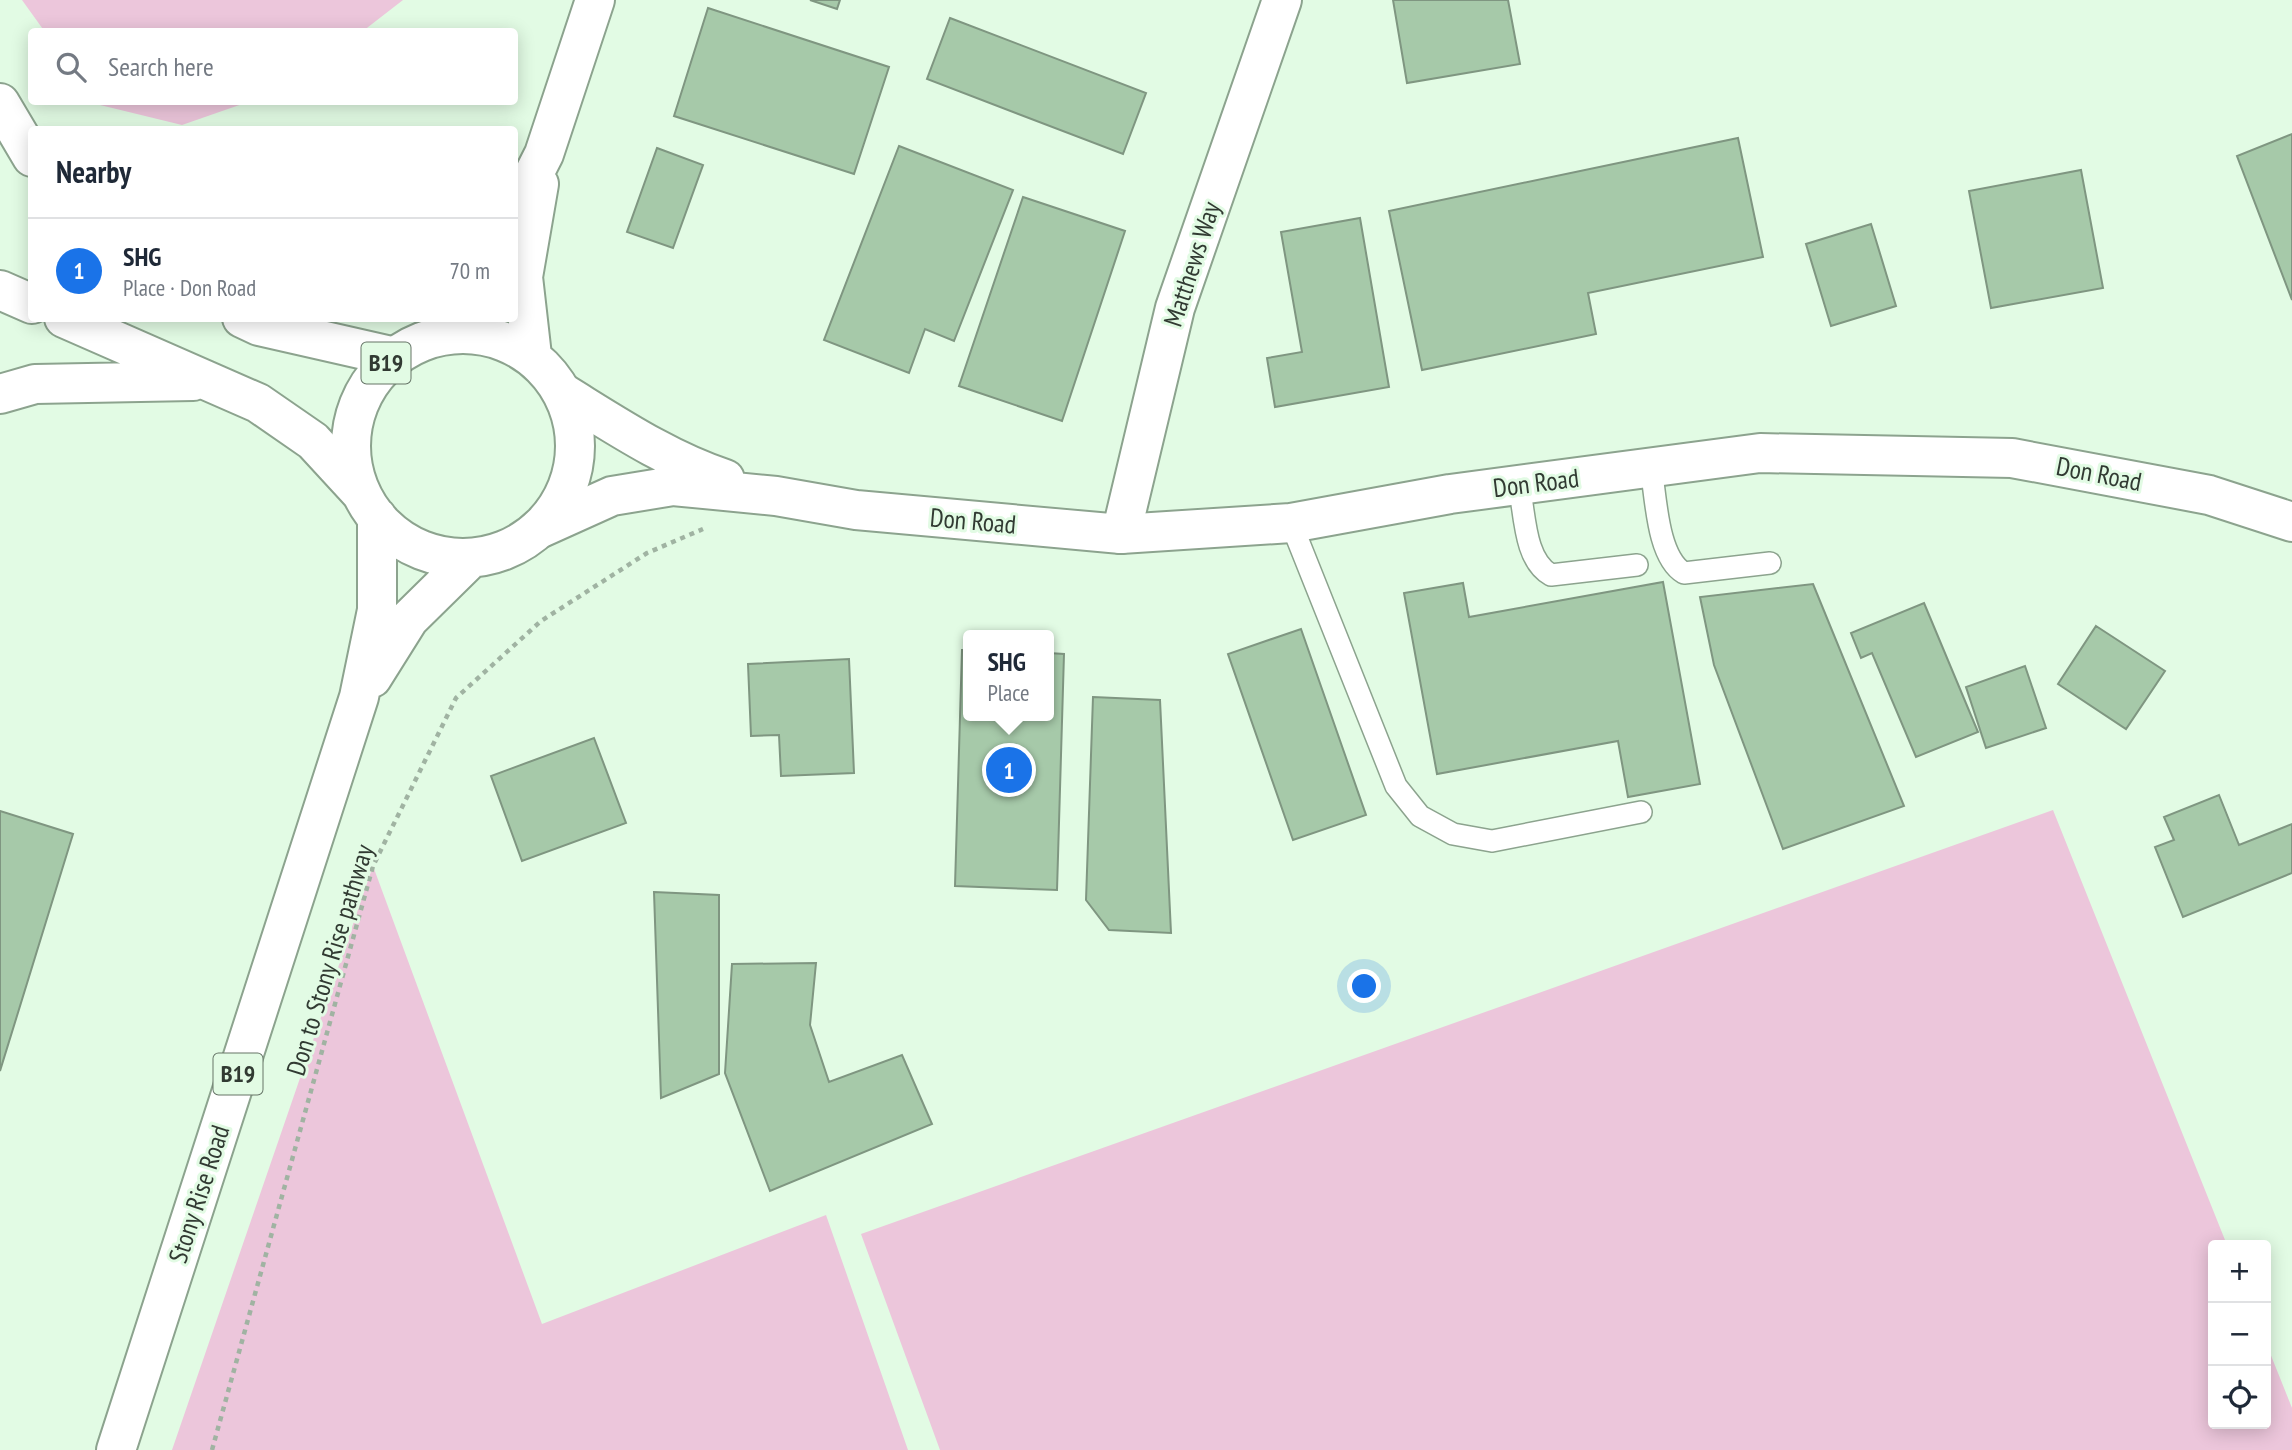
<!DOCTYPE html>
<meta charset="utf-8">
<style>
:root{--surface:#fff;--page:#f6f6f7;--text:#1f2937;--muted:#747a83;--line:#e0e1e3;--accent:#1a73e8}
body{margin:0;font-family:"PT Sans Narrow",sans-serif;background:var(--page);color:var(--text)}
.controls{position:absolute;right:21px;bottom:21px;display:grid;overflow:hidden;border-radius:7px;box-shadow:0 4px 18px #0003}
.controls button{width:63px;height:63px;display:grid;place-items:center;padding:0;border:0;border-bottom:2px solid var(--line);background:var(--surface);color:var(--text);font:35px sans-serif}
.you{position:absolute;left:1365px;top:987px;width:24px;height:24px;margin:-18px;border:5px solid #fff;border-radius:50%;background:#1a73e8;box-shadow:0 0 0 10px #1a73e833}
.badge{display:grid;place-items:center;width:46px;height:46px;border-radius:50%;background:var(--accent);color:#fff;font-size:23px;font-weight:700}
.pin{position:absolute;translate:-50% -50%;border:4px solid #fff;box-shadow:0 2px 7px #0006}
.popup{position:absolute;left:963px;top:630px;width:91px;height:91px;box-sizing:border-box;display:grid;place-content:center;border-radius:7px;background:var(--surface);filter:drop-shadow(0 2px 5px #0005);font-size:23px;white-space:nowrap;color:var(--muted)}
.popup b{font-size:26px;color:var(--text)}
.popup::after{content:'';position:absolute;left:50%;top:100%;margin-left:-14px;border:14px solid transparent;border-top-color:var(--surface)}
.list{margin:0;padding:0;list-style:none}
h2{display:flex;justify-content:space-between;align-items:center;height:91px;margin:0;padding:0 28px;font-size:30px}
h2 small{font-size:23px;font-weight:400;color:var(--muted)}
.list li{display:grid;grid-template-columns:46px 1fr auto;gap:21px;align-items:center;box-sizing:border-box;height:105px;padding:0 28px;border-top:2px solid var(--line)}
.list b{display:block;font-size:26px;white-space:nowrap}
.list p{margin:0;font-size:23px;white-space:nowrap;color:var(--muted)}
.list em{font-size:23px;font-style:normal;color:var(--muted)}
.icon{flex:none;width:38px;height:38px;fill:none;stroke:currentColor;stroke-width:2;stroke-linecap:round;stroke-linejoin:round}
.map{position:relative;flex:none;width:2292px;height:1450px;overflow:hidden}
.search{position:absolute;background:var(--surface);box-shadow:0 4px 18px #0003;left:28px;top:28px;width:490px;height:77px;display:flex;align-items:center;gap:18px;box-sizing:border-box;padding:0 24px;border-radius:7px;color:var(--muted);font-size:26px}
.panel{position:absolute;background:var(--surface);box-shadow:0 4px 18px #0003;left:28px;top:126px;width:490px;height:196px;border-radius:7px}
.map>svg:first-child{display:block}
.green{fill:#ecc6db}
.building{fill:#a6c9a9;stroke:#7f9681;stroke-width:2}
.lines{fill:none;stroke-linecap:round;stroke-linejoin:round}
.service-casing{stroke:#8ca38e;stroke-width:24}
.minor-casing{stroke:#8ca38e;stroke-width:42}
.secondary-casing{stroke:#8ca38e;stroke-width:42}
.primary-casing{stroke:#8ca38e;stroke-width:42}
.motorway-casing{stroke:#8ca38e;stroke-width:42}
.path{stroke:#a0b3a2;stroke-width:4.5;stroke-dasharray:5 5;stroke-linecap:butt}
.service{stroke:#fff;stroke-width:21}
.minor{stroke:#fff;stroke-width:38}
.secondary{stroke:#fff;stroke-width:38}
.primary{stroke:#fff;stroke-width:38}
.motorway{stroke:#fff;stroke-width:38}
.labels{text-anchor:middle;stroke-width:6;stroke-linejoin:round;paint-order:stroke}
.shield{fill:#e2fbe4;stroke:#667467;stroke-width:2}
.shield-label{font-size:24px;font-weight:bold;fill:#313a32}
.street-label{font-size:26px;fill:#313a32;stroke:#e2fbe4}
</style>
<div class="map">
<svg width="2292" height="1450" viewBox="0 0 2292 1450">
<rect width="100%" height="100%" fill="#e2fbe4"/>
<!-- green -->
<path class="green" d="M22,0H403L363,31L45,32Z
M98,102H248L182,125L100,105Z
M2053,810L2227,1245H2213V1424H2266V1343L2292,1408V1450H940L861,1234Z
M373,866L542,1324L826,1215L908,1450H172Z"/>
<!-- building -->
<path class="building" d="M810,0H840L837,9Z
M1393,0H1508L1520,64L1407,83Z
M708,8L889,67L854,174L674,116Z
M950,18L1146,93L1123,154L927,79Z
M2292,134V300L2237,156Z
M1738,138L1763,257L1588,293L1596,334L1422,370L1389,211Z
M899,146L1013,190L954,341L925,329L909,373L824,340Z
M657,148L703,165L673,248L627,232Z
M2081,170L2103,288L1991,308L1969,191Z
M1023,197L1125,231L1062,421L959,386Z
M1360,218L1389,387L1275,407L1267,358L1302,352L1281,232Z
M1871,224L1896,306L1831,326L1806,244Z
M1663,582L1700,784L1628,797L1618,741L1437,774L1404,593L1463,583L1469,617Z
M1813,584L1904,806L1783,849L1714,665L1700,597Z
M1924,603L1978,732L1916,757L1872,653L1861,658L1851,633Z
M2096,626L2165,671L2126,729L2058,684Z
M1301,629L1366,815L1293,840L1228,654Z
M962,650H969V716H1049V653L1064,654L1057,890L955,886Z
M849,659L854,773L781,776L779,735L751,736L748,664Z
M2025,666L2046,728L1986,748L1966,687Z
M1093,697L1160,700L1171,933L1109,930L1086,900Z
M594,738L626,823L522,861L491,776Z
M2219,795L2239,845L2292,824V873L2183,917L2155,847L2174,840L2164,817Z
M0,811L73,834L0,1071Z
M654,892L719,895V1074L661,1098Z
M816,963L810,1025L829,1082L902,1055L932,1124L770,1191L725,1073L732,964Z"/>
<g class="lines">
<!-- service casing -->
<g class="service-casing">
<path id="service" d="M1651,468C1656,497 1657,557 1684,573L1770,563
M1519,485C1525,514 1524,560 1551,575L1637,565
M1291,523L1396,786L1420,816L1453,834L1492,841L1641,812"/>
</g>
<!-- minor casing -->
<g class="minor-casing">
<path id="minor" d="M1121,534L1175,308L1282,0"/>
</g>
<!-- secondary casing -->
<g class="secondary-casing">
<path id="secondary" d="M563,393C615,425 667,460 725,479
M541,528L612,496L673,486L776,496L856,510L1121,534L1291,523L1450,494L1760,453L2012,458L2209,495L2292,522"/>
</g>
<!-- primary casing -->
<g class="primary-casing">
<path id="primary" d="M514,213L544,154L595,0
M351 446a112 112 0 1 1 224 0a112 112 0 1 1-224 0Z
M532,356L523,277L539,184
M372,678L409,619L470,559
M116,1450L359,697L377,610V517"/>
</g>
<!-- motorway casing -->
<g class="motorway-casing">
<path id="motorway" d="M0,103L32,157
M0,290L32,304
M64,318L258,403L313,441L359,491
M242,318L259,326L391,356
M0,394L35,384L193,381"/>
</g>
<!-- path -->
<path class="path" d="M212,1450L373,866L456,698L541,621L647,553L703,529"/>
<!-- service -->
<use href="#service" class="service"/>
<!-- minor -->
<use href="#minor" class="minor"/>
<!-- secondary -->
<use href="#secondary" class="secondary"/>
<!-- primary -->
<use href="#primary" class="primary"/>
<!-- motorway -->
<use href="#motorway" class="motorway"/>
</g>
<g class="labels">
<!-- shield labels -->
<g class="shield">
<rect x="361.5" y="342.5" width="49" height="41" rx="5"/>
<rect x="213.5" y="1053.5" width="49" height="41" rx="5"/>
</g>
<g class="shield-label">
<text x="386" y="371">B19</text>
<text x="238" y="1082">B19</text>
</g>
<!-- street labels -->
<g class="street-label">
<text transform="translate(1192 264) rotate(-72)" y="9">Matthews Way</text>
<text transform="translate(2099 474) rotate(11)" y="9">Don Road</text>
<text transform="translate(1536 483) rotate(-7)" y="9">Don Road</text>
<text transform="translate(973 521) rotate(5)" y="9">Don Road</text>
<text transform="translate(330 960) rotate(-73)" y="9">Don to Stony Rise pathway</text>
<text transform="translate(199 1194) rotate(-72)" y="9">Stony Rise Road</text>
</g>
</g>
</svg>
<div class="controls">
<button>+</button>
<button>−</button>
<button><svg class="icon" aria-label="locate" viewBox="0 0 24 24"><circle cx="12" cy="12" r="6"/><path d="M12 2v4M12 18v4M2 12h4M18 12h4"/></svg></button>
</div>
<div class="you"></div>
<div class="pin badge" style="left:1009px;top:770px">1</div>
<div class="popup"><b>SHG</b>Place</div>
<div class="search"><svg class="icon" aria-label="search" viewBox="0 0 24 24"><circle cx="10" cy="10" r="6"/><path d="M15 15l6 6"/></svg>Search here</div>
<section class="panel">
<h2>Nearby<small></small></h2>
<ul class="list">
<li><span class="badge">1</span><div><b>SHG</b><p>Place · Don Road</p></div><em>70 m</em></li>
</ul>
</section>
</div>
